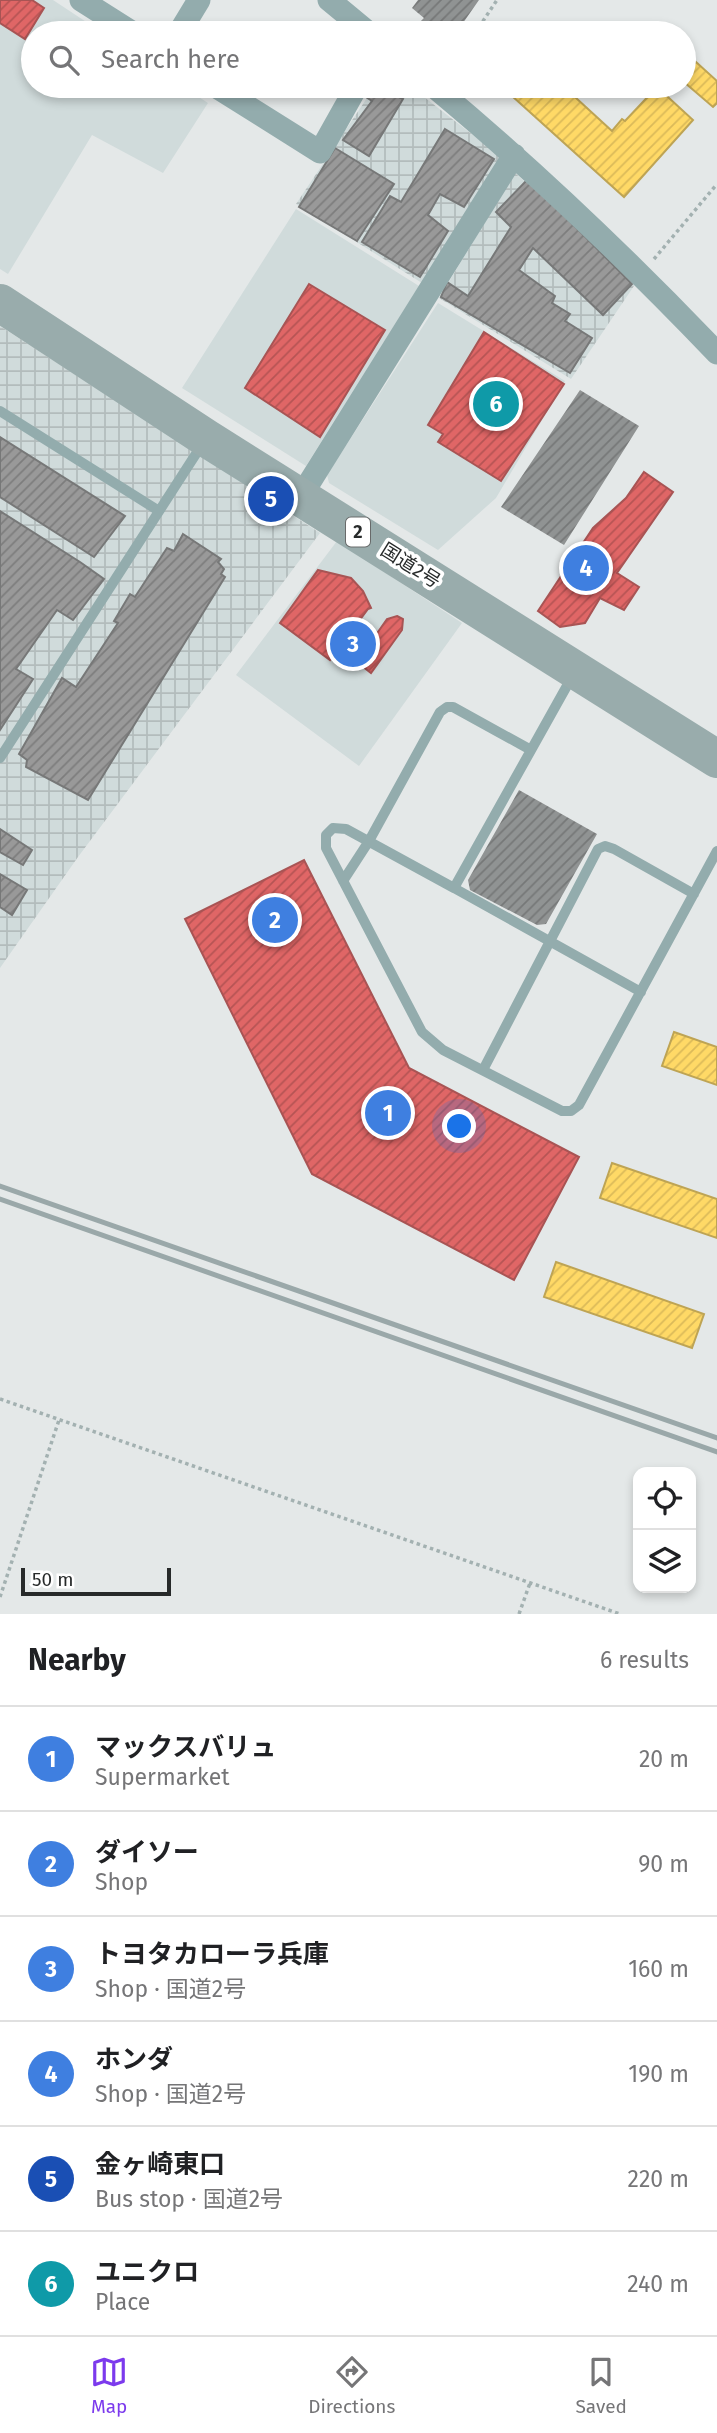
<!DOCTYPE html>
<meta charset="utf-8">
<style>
:root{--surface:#fff;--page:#f2f2f2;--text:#202124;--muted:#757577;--line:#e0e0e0;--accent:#7c3aed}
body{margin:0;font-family:"Fira Sans","Noto Sans JP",sans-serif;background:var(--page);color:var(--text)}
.controls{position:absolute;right:21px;bottom:21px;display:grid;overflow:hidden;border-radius:14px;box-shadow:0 4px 10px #0003}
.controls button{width:63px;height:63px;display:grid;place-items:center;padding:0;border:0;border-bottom:2px solid var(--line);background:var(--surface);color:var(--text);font:35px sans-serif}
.scale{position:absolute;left:21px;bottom:18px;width:150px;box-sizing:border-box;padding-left:7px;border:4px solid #272a2a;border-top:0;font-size:19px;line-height:24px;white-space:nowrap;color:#272a2a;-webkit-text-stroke:5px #fff;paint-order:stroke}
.you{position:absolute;left:460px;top:1127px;width:24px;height:24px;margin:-18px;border:5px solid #fff;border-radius:50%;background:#1a73e8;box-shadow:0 0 0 10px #1a73e833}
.badge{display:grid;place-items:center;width:46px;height:46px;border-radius:50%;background:var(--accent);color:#fff;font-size:23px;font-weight:700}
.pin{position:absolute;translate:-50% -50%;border:4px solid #fff;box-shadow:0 2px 7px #0006}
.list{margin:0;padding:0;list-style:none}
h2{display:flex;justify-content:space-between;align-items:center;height:91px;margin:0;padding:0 28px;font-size:30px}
h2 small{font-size:23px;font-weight:400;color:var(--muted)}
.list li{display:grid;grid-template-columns:46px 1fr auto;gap:21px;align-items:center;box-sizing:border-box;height:105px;padding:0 28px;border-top:2px solid var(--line)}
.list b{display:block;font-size:26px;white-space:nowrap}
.list p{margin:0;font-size:23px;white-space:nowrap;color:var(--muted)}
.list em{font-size:23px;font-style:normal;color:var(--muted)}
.icon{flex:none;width:38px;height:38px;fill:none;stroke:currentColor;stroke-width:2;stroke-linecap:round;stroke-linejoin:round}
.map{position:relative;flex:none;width:717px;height:1614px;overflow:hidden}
.search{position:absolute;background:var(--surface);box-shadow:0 4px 10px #0003;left:21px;right:21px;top:21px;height:77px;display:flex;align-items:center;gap:18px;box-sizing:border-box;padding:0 24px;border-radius:38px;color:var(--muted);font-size:26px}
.sheet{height:721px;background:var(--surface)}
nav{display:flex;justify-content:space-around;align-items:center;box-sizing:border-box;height:98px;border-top:2px solid var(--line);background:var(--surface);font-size:19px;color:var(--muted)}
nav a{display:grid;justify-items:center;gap:4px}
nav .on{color:var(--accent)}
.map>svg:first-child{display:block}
.built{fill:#d0dbdb}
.industrial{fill:url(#industrial-grid)}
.homes{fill:url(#homes-hatch);stroke:#bea454;stroke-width:2}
.shops{fill:url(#shops-hatch);stroke:#a85454;stroke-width:2}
.industry{fill:url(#industry-hatch);stroke:#777878;stroke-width:2}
.building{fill:url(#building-hatch)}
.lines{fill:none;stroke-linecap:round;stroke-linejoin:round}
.path{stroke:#a3b1b1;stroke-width:3.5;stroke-dasharray:3.5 3.5;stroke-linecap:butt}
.lane{stroke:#93acad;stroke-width:10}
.street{stroke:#93acad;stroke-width:23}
.highway{stroke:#99acac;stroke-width:38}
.rail{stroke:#9aa8a9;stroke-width:5}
.labels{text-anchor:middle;stroke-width:7;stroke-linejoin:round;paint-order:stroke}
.shield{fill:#fff;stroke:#686a6a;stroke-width:2}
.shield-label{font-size:18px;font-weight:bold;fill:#272a2a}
.street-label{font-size:19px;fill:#272a2a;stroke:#fff}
</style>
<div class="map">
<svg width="717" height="1614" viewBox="0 0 717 1614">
<defs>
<pattern id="industrial-grid" width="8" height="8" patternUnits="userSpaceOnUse" patternTransform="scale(1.75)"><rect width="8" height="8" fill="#d0dbdb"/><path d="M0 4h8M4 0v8" fill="none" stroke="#b3bcbc"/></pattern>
<pattern id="homes-hatch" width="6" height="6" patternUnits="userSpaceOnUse" patternTransform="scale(1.75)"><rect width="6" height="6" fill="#ffd966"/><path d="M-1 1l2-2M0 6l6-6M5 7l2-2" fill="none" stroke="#dbba59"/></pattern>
<pattern id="shops-hatch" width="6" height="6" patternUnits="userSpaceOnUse" patternTransform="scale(1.75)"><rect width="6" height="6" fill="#e06666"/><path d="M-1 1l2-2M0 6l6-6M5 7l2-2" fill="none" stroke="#b65454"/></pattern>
<pattern id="industry-hatch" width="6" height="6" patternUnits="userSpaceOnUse" patternTransform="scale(1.75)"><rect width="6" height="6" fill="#999"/><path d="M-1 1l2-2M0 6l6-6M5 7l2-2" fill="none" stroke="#7d7d7d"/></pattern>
<pattern id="building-hatch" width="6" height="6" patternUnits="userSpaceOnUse" patternTransform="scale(1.75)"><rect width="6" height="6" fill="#909393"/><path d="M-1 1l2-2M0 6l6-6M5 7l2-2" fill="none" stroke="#767878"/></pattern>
</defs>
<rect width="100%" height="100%" fill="#e4e8e8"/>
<!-- built -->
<path class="built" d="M0,0H53L103,33H33V86H182L208,103L163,173L92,135L8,274L0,269Z
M296,209L419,286L306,466L182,388Z
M438,303L565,381L496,498L438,550L329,483L327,475Z
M337,541L462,623L359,766L236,675Z"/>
<!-- industrial -->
<path class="industrial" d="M375,86H410L501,157L422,283L296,204Z
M515,173L636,283L571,379L439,298Z
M0,326L320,533L78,857L0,968Z"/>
<!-- homes -->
<path class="homes" d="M696,62L717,81V103L713,107L684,82V75Z
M501,86H563L612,131L622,119L625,121L657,87L693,120L624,197Z
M674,1032L717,1047V1085L662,1066Z
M612,1163L717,1199V1238L600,1198Z
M556,1262L704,1314L692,1348L544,1297Z"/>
<!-- shops -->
<path class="shops" d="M0,0H32L44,8L25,39L0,23Z
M309,284L385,330L320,437L245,388Z
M484,332L564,384L501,481L438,442L443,434L428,425Z
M644,472L673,492L617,573L639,587L624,610L600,598L585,623L560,627L538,611L593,528L626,498Z
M318,570L351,578L363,591L371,608L368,609L330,660L280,623Z
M397,616L403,619L402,630L371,673L357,662L387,619Z
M304,860L409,1068L579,1157L514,1280L312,1174L185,919Z"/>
<!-- industry -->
<path class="industry" d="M375,86L403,99L369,156L343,140L372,101L366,97Z
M445,129L494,159L464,207L440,194L428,215L448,231L420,277L362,242L390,196L401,202Z
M335,148L394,184L357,241L299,207Z
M528,179L632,284L603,315L533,248L519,270L555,296L552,303L570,314L565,321L592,338L570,373L441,297L447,282L468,296L511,227L496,212Z
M0,437L125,516L94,557L0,497Z
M0,511L80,562L104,579L73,620L57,610L16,669L33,679L0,730Z
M183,534L221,559L218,562L224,569L221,574L225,577L88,800L26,767L27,760L19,754L62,678L76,687L118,623L114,621L130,594L135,597L167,548L174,551Z
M0,829L32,850L23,865L0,852Z
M0,874L27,890L12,915L0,907Z"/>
<!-- building -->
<path class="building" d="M418,0H479L456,33H445L438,28L434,33L420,22L424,18L412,8Z
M580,390L639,426L564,545L501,507Z
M519,790L597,834L546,924L537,925L470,890L468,880Z"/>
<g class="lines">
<!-- path -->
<path class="path" d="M475,33L497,0
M654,259L717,184
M0,1399L620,1614
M0,1597L59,1420
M519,1614L530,1583"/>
<!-- lane -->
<path class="lane" d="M0,411L159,511
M573,675L454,888L346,829L333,828L326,835V848L422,1032L443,1050L562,1111H571L579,1105L717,851
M0,758L203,443
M343,881L369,841L440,712L447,707H453L531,750
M454,888L641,992
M483,1070L598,849L605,846L614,849L694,894"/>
<!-- street -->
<path class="street" d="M81,0L133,33
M329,0L369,33
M179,33L199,0
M215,86L320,152L357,86
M433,86C533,169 627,259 717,353
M301,496L514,155"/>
<!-- highway -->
<path class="highway" d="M0,303L206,438L717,759"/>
<!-- rail -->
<path class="rail" d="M0,1186L717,1438
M0,1199L717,1452"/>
</g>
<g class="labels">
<!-- shield labels -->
<rect class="shield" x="346" y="517.5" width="24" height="29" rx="5"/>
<g class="shield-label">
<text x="358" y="538">2</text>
</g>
<!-- street labels -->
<g class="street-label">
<text transform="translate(411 565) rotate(32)" y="7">国道2号</text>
</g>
</g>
</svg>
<div class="controls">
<button><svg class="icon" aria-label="locate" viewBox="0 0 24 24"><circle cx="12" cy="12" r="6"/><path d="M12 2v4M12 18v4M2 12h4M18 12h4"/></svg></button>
<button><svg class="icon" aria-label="layers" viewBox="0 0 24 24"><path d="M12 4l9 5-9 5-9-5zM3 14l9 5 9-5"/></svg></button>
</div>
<div class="scale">50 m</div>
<div class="you"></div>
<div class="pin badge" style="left:388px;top:1113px;background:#3f7fe0">1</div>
<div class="pin badge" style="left:275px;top:920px;background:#3f7fe0">2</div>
<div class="pin badge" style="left:353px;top:644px;background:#3f7fe0">3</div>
<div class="pin badge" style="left:586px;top:568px;background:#3f7fe0">4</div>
<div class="pin badge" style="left:271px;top:499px;background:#1a4fb4">5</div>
<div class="pin badge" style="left:496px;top:404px;background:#0f9aa8">6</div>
<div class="search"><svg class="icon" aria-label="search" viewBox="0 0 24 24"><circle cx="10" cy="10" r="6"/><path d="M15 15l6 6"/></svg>Search here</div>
</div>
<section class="sheet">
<h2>Nearby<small>6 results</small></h2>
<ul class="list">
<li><span class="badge" style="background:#3f7fe0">1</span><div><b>マックスバリュ</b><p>Supermarket</p></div><em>20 m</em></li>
<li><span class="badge" style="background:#3f7fe0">2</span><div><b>ダイソー</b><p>Shop</p></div><em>90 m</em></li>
<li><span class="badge" style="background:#3f7fe0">3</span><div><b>トヨタカローラ兵庫</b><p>Shop · 国道2号</p></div><em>160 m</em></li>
<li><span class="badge" style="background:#3f7fe0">4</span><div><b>ホンダ</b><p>Shop · 国道2号</p></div><em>190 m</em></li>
<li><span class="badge" style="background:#1a4fb4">5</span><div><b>金ヶ崎東口</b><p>Bus stop · 国道2号</p></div><em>220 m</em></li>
<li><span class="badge" style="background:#0f9aa8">6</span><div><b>ユニクロ</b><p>Place</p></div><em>240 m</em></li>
</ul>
</section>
<nav>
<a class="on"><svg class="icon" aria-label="map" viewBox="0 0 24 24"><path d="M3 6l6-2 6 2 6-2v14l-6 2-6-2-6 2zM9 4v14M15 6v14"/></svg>Map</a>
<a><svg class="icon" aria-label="directions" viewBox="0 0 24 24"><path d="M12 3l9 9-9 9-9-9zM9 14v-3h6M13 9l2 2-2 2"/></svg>Directions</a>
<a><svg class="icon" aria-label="saved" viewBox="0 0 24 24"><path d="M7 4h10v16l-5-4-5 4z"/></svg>Saved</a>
</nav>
